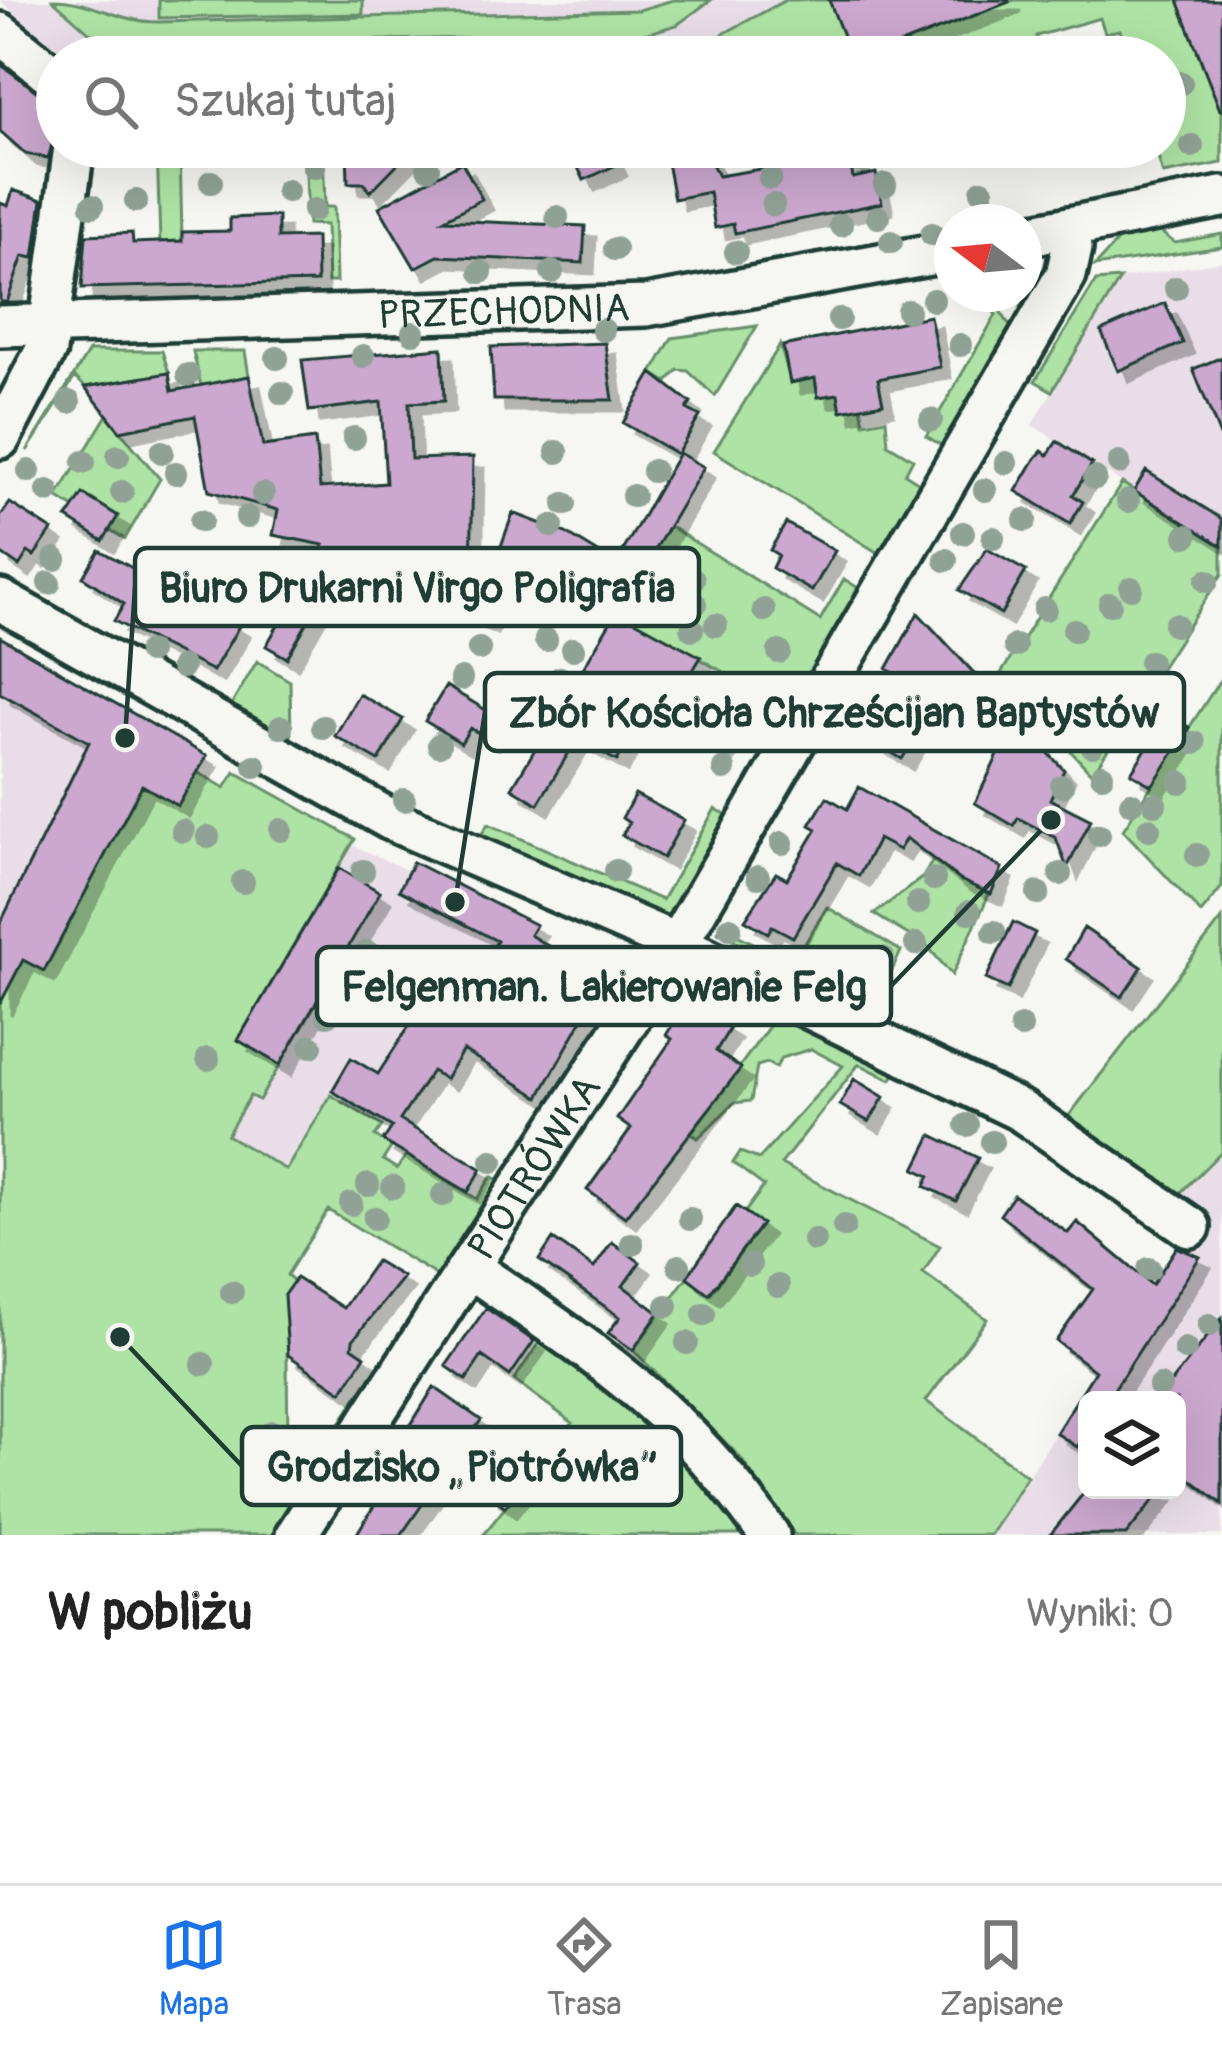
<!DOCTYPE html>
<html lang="pl">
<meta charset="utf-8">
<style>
:root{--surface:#fff;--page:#f2f2f2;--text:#222;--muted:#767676;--line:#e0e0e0;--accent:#1a73e8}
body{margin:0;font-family:Pangolin,sans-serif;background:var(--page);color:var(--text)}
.controls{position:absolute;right:36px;bottom:36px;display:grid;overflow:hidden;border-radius:18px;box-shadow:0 12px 48px #0002}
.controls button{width:108px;height:108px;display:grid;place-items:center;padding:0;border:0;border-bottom:3px solid var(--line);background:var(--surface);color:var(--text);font:60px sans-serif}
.compass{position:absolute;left:934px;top:204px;width:108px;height:108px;border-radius:50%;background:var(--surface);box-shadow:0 12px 48px #0002;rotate:286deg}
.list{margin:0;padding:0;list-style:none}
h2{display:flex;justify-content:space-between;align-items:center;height:156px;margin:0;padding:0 48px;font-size:51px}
h2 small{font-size:39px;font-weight:400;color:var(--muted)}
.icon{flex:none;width:66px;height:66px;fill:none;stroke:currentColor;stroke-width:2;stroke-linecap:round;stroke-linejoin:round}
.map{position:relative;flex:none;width:1222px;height:1535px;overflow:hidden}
.search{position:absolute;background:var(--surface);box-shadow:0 12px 48px #0002;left:36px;right:36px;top:36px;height:132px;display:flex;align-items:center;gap:30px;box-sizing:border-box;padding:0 42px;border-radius:66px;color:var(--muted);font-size:45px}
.sheet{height:348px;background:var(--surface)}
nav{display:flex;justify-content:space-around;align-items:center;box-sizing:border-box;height:168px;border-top:3px solid var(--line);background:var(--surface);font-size:33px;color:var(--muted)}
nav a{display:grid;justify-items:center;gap:6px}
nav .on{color:var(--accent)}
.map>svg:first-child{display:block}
.built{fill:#e9dee8;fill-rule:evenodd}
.green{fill:#afe3a5;stroke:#67906c;stroke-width:3}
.building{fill:#cca7cf;stroke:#1f3d34;stroke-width:3;filter:url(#shadow)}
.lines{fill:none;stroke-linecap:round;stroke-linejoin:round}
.minor-casing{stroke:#1f3d34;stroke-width:48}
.minor{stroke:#f6f6f2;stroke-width:39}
.tree{fill:#90a296}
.labels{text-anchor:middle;stroke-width:10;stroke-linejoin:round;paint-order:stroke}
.street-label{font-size:39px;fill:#1f3d34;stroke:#f6f6f2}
.leader{fill:none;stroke:#1f3d34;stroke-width:4.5}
.callout-dot{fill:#1f3d34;stroke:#f6f6f2;stroke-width:4.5}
.callout{fill:#f6f6f2;stroke:#1f3d34;stroke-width:4.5}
.callout-label{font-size:42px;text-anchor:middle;font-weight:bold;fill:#1f3d34}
</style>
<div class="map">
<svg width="1222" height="1535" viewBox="0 0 1222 1535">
<defs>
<filter id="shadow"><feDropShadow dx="11" dy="11" stdDeviation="0" flood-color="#0004"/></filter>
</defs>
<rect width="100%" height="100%" fill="#f6f6f2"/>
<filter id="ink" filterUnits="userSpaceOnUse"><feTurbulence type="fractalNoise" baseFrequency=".00833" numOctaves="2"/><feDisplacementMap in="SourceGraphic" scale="24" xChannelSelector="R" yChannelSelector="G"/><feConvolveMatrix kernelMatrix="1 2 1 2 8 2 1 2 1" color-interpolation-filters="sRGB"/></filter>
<g filter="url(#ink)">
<!-- built -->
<path class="built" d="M0,0H786L677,57H558L519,46L281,57L57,53Z
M1222,261V546L1032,425L1120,279Z
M0,637L112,702L117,781L12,981L0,974Z
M352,845L512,918L382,1126L331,1096L286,1170L226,1135L250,1096L258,1100L238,1040Z
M1222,1151V1535H990L1181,1242L1177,1196ZM1087,1400H1177V1490H1087Z"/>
<!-- green -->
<path class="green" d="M53,0C91,0 118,22 158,22L639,10L673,0H711L677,25L645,34L134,46L91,34Z
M159,0H363V14L159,18Z
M786,0H835L850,50L865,44L870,56L1014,0H1178L1213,93L1222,91V163L1163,174L1155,147H1165V57H1128L1120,30L1105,33L1100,18L1036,36L1039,50L1015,57H732L723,34Z
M157,147H180L182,241L160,242Z
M305,147H323L325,207H334L336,282H328L326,225L308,224Z
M1155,228L1175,243L1222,234V247L1095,266L1122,236Z
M1120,279L1052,391L1035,381L1096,281Z
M984,294H989L1014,332L946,448L926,436L996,315Z
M757,326L715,396L688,371L678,370L667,382L652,373L672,338Z
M780,345L791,383L815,378L818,397L838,394L841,411L861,407L864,423L886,419L888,444L913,459L905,474L924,486L883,556L714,451Z
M89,351H162L169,373L85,387L75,377L27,451Z
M193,351H245L249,376L201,386Z
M107,415L160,479L125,539L110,530L117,515L86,496L77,510L57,497Z
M1122,483L1222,546V574L1092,774L1000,675Z
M669,526L820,620L844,579L863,591L793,712L617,611Z
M257,661L290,681L291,738L284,748L221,712L226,702L232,704Z
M1222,677V887L1201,913L1123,830Z
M197,772L225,788L235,772L355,839L238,1040L280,1065L259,1100L250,1096L227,1135L286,1170L331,1095L382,1126L375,1136L392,1146L383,1160L397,1169L406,1155L477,1199L492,1176L510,1187L449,1283L328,1210L287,1275L294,1281L287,1355L288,1448L318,1456L381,1361L393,1368L320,1485L256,1451L251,1459L291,1486L287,1493L297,1500L281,1535H0V974L12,980L23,960L44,971L138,783L178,806Z
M715,809L732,817L670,920L475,845L488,824L662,900Z
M933,860L989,894L952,975L928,947L874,914L923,877Z
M827,907L901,951L874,1010L718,932L721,927L793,963Z
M1222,919V1151L1177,1196L1067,1118Z
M766,1000L901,1066L891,1080L859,1064L781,1164L940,1246L923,1273L987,1319L926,1401L1027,1476L990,1535H795L739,1456L633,1350L687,1277L710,1294L761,1225L745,1212L764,1186L733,1163L740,1152L759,1159L843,1066L811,1049L781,1058L776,1068L767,1063L757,1066L751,1101L734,1103L698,1138L691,1133L773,1021L758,1013Z
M545,1334L603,1375L755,1535H483L573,1423L514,1380Z"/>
<!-- building -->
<path class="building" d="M829,0H1009V2L870,56L865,44L849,51Z
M1178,0H1222V110H1220Z
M0,64L54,103L57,131L48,158L26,154L0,131Z
M347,147H414L370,192L364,183H348Z
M568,147H607L616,165L584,180Z
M664,147H704L718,176L821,159L819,147H847L853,178L876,173L882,203L735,233L733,224L715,228L709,192L674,199Z
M462,162L482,199L443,220L585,226L583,263L438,256L415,268L379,207Z
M13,190L42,200L34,258L23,256L7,302H0V203L8,206Z
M278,216V238L316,237L317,282L82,288L86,235L132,233L133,243L182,241V232L230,231V218Z
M1165,303L1183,343L1118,371L1101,331Z
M930,316L940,367L878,379L883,403L841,411L838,394L818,397L815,378L790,383L783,346Z
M605,343L613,400H494L491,347Z
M442,348L444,401L409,403L411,459L473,457L471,584L440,574L420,611L381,590L368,613L354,605L351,611L323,595L287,658L266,646L324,545L273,535L278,510L209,491L195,416L120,431L85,387L169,373L172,391L249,376L263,446L315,439L320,488L386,483L381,402L309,411L302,360Z
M1222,357V437L1221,438L1193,369Z
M652,373L691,403L687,409L700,416L677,454L623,423Z
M1057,441L1092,464L1073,495L1083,502L1070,524L1016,491L1035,459L1042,451L1048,455Z
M679,453L704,467L646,565L623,551Z
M1146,471L1222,519V546L1134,491Z
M83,494L118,516L103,541L67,518Z
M10,503L52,530L34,556L28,552L19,566L0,553V517Z
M513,513L566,533L618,565L599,595L557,569L548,584L520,566L486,623L475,618Z
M786,523L835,551L812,591L772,568L778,555L770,550Z
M987,549L1026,571L1001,614L959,590Z
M99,550L239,626L213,671L114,621L124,604L83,577Z
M617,611L701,657L692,672L748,704L723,750L647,707L617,761L577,739L538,804L512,788Z
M918,613L1064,770L1050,799L1091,820L1067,868L1056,838L1018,818L1014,826L975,803L1001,749L945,689L902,759L862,735L899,676L887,669Z
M0,637L207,756L178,806L142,785L44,971L23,960L0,1004V924L89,742L0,693Z
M446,686L499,718L487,738L470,728L461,743L425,721Z
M359,694L403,719L379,761L335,736Z
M1168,714L1190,728L1152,786L1131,773Z
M859,787L1002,868L991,894L960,880L906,838L899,850L878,839L859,876L837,863L793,937L772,926L768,933L745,920L776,873L787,879L817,829L810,825L827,797L847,809Z
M635,794L684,820L663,858L622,835L629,823L622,818Z
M413,862L536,925L530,935L604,980L539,1097L463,1050L445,1079L432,1071L400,1120L482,1169L468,1192L383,1141L392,1127L332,1091L351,1058L378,1074L411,1023L401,1017L426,976L462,998L497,941L399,890Z
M339,868L380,892L280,1065L238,1040Z
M1013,922L1035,933L1008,989L986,979Z
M1084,928L1142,967L1122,997L1066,959Z
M687,1002L730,1028L716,1051L741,1068L625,1217L587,1190L631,1129L617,1119L672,1039L666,1035Z
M854,1079L884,1097L869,1122L840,1105Z
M932,1135L978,1158L956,1201L925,1186L930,1176L915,1169Z
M1014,1195L1068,1233L1077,1222L1152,1285L1177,1247L1200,1257L1107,1400H1087V1432L1077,1447L1056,1433L1095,1371L1056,1341L1093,1289L1000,1215Z
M736,1206L762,1224L709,1294L687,1277Z
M553,1239L594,1268L612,1242L640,1262L623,1286L659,1313L633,1350L608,1333L620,1317L539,1260Z
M376,1261L403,1277L353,1340L352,1347L365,1356L342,1392L288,1355L284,1295L296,1278L343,1308Z
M486,1308L534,1341L510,1376L482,1356L466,1380L446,1366Z
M1222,1318V1504L1177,1469V1400H1157Z
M434,1387L481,1420L401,1535H356L380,1496L371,1490Z
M532,1436L551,1450L505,1507L488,1493Z
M1086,1490H1162L1126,1535H1050Z"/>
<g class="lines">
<!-- minor casing -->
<g class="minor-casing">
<g id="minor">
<path d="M0,33L57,79"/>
<path d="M1024,236L1222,197"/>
<path id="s1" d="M0,326L646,306L952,251"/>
<path d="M0,438L46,350L74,147"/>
<path d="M0,600L391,820L677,944L1021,1111L1190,1227"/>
<path d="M470,1268C595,1354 680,1407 769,1535"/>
<path id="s2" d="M296,1535L677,944L1066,275L1072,248L1069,227"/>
</g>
</g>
<!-- minor -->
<use href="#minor" class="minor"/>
</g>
<!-- trees -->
<g class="tree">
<circle cx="1181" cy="83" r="12"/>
<circle cx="1192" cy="146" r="12"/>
<circle cx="863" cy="162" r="12"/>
<circle cx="314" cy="167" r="12"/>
<circle cx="428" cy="168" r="12"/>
<circle cx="770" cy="178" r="12"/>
<circle cx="211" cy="182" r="12"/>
<circle cx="885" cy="185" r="12"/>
<circle cx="287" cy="191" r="12"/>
<circle cx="982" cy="191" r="12"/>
<circle cx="136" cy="201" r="12"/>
<circle cx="773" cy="205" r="12"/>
<circle cx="92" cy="206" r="12"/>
<circle cx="314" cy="210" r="12"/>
<circle cx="557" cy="217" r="12"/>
<circle cx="878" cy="217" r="12"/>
<circle cx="841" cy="225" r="12"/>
<circle cx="932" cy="234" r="12"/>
<circle cx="891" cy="242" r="12"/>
<circle cx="615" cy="249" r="12"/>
<circle cx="736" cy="252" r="12"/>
<circle cx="481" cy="272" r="12"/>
<circle cx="552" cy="272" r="12"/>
<circle cx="1176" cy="288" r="12"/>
<circle cx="933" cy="300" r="12"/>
<circle cx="908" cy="311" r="12"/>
<circle cx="839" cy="319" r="12"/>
<circle cx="603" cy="330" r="12"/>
<circle cx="413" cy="333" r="12"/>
<circle cx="960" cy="345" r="12"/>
<circle cx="363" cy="356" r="12"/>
<circle cx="277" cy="358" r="12"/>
<circle cx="188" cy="375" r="12"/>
<circle cx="282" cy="393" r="12"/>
<circle cx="69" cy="402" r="12"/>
<circle cx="931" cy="420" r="12"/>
<circle cx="354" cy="438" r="12"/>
<circle cx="162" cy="452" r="12"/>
<circle cx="557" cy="452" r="12"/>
<circle cx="118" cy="456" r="12"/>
<circle cx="84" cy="462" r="12"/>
<circle cx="1006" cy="463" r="12"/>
<circle cx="1119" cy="463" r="12"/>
<circle cx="29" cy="471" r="12"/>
<circle cx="653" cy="471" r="12"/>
<circle cx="176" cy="473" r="12"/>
<circle cx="1095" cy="478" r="12"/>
<circle cx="985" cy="490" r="12"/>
<circle cx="48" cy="491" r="12"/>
<circle cx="122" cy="492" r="12"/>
<circle cx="263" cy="494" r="12"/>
<circle cx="633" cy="496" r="12"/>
<circle cx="1128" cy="501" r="12"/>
<circle cx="565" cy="504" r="12"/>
<circle cx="247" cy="517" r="12"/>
<circle cx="1025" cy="520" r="12"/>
<circle cx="201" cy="521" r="12"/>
<circle cx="552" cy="526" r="12"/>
<circle cx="963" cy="533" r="12"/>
<circle cx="1186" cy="536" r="12"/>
<circle cx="993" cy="538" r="12"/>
<circle cx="55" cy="559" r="12"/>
<circle cx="946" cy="560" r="12"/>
<circle cx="693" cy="579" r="12"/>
<circle cx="1207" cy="581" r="12"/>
<circle cx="49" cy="583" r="12"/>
<circle cx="1131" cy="588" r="12"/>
<circle cx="695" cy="604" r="12"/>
<circle cx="1110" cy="604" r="12"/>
<circle cx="1045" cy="609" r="12"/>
<circle cx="764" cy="610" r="12"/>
<circle cx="716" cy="625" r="12"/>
<circle cx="1175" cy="625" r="12"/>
<circle cx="692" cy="629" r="12"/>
<circle cx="1074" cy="630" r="12"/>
<circle cx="546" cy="640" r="12"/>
<circle cx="1015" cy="646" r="12"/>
<circle cx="479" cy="649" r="12"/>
<circle cx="573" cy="649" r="12"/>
<circle cx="149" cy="652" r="12"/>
<circle cx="779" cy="652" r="12"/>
<circle cx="1150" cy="662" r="12"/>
<circle cx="182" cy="667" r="12"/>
<circle cx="560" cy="678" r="12"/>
<circle cx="461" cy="679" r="12"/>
<circle cx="281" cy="727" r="12"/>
<circle cx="323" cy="727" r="12"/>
<circle cx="1041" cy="741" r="12"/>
<circle cx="1194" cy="743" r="12"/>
<circle cx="439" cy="745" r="12"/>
<circle cx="1092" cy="746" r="12"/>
<circle cx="255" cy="766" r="12"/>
<circle cx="724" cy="769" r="12"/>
<circle cx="1102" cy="775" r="12"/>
<circle cx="1180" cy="782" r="12"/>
<circle cx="1062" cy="786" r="12"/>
<circle cx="404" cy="800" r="12"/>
<circle cx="1131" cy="803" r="12"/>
<circle cx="1155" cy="804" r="12"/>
<circle cx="1149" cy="829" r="12"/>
<circle cx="281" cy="830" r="12"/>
<circle cx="183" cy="831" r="12"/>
<circle cx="1099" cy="835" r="12"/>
<circle cx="208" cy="837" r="12"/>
<circle cx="782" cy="843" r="12"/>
<circle cx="1197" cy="855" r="12"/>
<circle cx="363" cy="871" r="12"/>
<circle cx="616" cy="871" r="12"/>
<circle cx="1060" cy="874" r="12"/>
<circle cx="758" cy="877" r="12"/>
<circle cx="934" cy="879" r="12"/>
<circle cx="243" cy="882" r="12"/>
<circle cx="1038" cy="893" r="12"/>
<circle cx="918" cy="903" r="12"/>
<circle cx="969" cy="912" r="12"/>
<circle cx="730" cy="928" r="12"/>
<circle cx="994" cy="932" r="12"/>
<circle cx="916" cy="944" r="12"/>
<circle cx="367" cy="952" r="12"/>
<circle cx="883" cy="958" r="12"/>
<circle cx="327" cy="1015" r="12"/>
<circle cx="1021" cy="1027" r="12"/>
<circle cx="311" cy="1046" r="12"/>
<circle cx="208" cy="1059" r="12"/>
<circle cx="967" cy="1125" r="12"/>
<circle cx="992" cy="1142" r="12"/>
<circle cx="492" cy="1161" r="12"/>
<circle cx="368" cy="1185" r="12"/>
<circle cx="393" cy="1187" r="12"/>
<circle cx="443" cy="1195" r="12"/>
<circle cx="351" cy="1204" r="12"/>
<circle cx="375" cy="1218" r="12"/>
<circle cx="690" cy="1219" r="12"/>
<circle cx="844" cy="1226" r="12"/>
<circle cx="814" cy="1240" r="12"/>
<circle cx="632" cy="1244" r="12"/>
<circle cx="750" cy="1265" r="12"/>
<circle cx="679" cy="1266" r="12"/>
<circle cx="1149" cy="1269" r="12"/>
<circle cx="778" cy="1286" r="12"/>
<circle cx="232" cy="1292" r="12"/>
<circle cx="667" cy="1306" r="12"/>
<circle cx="704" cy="1314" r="12"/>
<circle cx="1209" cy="1325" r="12"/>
<circle cx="687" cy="1343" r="12"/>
<circle cx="1185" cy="1349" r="12"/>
<circle cx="203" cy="1364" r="12"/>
<circle cx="1160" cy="1386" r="12"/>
<circle cx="272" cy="1432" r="12"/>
<circle cx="321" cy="1434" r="12"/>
</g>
</g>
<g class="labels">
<!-- street labels -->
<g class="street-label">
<text dy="14" stroke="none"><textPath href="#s1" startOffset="504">PRZECHODNIA</textPath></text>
<text dy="14" stroke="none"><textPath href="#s2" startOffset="438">PIOTRÓWKA</textPath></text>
</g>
</g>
<!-- callouts -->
<path class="leader" d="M125 738L135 587M455 902L485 712M1051 820L891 986M120 1337L242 1466"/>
<g class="callout-dot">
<circle cx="125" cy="738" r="12"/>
<circle cx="455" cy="902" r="12"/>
<circle cx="1051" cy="820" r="12"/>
<circle cx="120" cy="1337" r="12"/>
</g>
<g class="callout">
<rect x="135" y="548" width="564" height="78" rx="12"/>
<rect x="485" y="673" width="699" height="78" rx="12"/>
<rect x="317" y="947" width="574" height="78" rx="12"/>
<rect x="242" y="1427" width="439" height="78" rx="12"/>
</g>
<g class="callout-label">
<text x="417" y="602">Biuro Drukarni Virgo Poligrafia</text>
<text x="834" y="727">Zbór Kościoła Chrześcijan Baptystów</text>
<text x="604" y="1001">Felgenman. Lakierowanie Felg</text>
<text x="462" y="1481">Grodzisko „Piotrówka”</text>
</g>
</svg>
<div class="controls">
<button><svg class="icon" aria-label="layers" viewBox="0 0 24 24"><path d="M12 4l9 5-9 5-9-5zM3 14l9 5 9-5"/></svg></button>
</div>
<svg class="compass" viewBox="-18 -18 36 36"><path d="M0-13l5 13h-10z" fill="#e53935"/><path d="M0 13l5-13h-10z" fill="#767676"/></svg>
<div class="search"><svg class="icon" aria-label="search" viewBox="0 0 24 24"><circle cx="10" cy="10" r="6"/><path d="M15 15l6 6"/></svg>Szukaj tutaj</div>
</div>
<section class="sheet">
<h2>W pobliżu<small>Wyniki: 0</small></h2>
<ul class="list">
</ul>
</section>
<nav>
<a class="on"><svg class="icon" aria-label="map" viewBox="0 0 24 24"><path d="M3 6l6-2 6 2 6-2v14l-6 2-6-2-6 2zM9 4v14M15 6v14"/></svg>Mapa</a>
<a><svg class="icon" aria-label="directions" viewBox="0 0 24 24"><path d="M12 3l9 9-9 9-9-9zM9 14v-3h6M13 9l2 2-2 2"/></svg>Trasa</a>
<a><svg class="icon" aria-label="saved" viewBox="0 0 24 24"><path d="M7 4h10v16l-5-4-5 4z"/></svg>Zapisane</a>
</nav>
